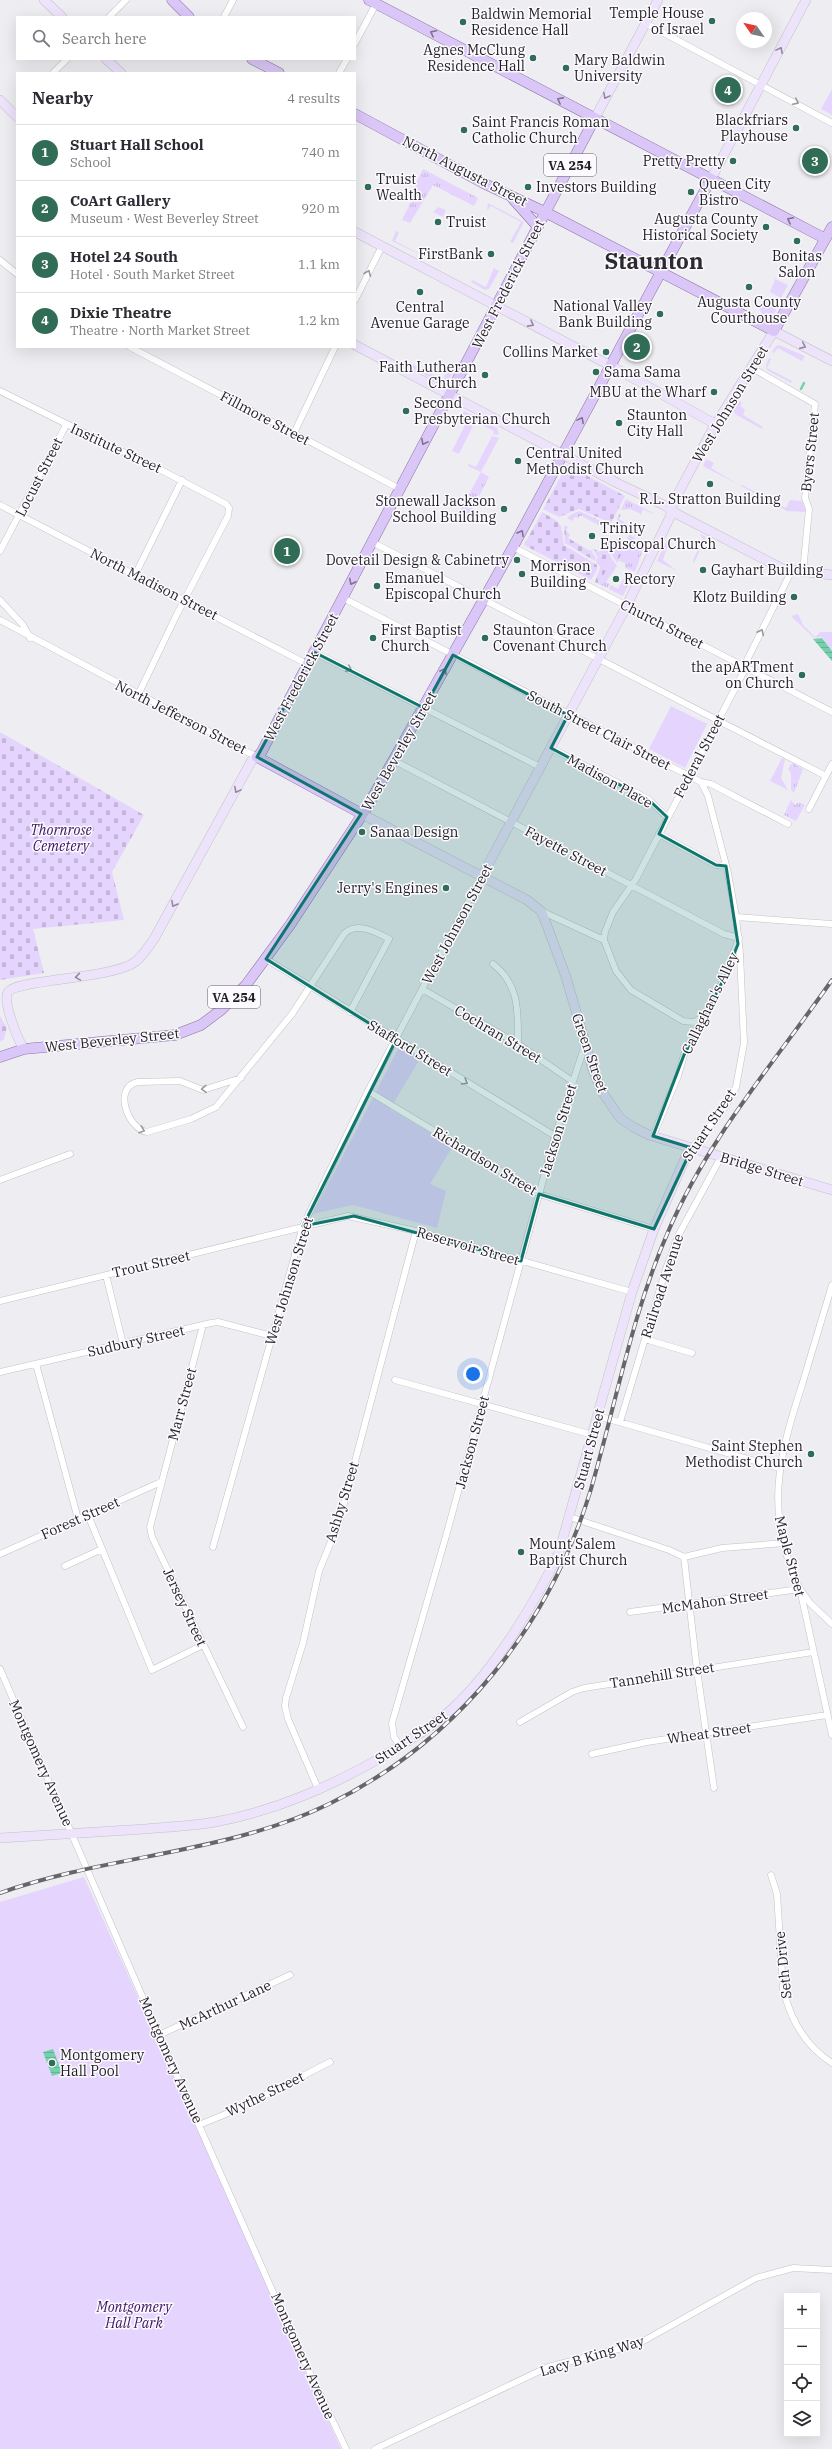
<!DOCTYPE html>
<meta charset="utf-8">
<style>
:root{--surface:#fff;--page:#f2f2f3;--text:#2b2b33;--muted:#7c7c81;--line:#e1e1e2;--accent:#306c56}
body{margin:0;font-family:"IBM Plex Serif",serif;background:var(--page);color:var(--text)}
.controls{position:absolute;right:12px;bottom:12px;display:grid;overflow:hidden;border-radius:0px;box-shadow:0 4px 16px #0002}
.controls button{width:36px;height:36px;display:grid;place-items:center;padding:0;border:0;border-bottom:1px solid var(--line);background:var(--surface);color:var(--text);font:20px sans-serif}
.compass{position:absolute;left:736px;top:12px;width:36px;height:36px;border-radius:50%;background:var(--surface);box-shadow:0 4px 16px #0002;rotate:304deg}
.you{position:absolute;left:473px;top:1374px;width:14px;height:14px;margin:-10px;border:3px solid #fff;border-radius:50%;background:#1a73e8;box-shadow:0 0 0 6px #1a73e833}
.badge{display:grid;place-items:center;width:26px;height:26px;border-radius:50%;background:var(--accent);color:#fff;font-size:13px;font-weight:700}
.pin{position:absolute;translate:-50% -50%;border:2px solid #fff;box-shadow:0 1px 4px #0006}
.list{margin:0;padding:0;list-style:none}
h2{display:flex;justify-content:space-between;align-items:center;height:52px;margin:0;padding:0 16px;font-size:17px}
h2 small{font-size:13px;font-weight:400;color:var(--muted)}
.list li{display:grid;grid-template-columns:26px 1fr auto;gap:12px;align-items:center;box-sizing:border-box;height:56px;padding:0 16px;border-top:1px solid var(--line)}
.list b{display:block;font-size:15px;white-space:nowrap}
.list p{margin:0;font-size:13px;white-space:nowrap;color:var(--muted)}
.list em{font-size:13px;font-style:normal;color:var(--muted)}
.icon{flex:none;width:22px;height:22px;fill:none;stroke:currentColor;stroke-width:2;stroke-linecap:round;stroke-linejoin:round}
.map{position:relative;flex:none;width:832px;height:2449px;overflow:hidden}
.search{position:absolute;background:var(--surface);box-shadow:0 4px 16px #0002;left:16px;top:16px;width:340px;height:44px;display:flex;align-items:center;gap:10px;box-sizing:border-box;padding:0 14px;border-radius:0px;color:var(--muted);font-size:15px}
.panel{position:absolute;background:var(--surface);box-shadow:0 4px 16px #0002;left:16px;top:72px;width:340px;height:276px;border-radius:0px}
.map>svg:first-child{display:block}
.grass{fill:url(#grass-tufts)}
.cemetery{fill:url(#cemetery-stones)}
.green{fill:#e5d5fe}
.water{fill:url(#water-rules)}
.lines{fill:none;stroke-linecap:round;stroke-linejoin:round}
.stream{stroke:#75d1ad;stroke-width:2.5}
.street-casing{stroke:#c3c1c6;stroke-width:7}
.secondary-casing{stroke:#c3c1c6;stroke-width:10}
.primary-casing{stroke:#8a74a8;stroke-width:11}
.street{stroke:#fff;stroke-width:6}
.secondary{stroke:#ede3fb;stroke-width:9}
.primary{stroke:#dbc7f7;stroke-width:10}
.rail-casing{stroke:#666568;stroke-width:4}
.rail{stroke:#fcfaff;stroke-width:2.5;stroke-dasharray:8;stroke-linecap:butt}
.oneway{stroke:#7e738c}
.oneway2{stroke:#918b99}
.oneway3{stroke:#9b9a9b}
.marked{fill:#0f766e;fill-opacity:0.2;stroke:#0f766e;stroke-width:3;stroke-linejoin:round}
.poi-dot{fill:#306c56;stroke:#fcfaff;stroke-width:1.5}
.labels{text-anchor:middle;stroke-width:3;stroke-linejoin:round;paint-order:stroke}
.shield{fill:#fcfaff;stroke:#626164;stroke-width:1}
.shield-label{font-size:13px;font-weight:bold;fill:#201f21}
.poi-label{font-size:14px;fill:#201f21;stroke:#fcfaff;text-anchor:start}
.street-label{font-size:14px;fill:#201f21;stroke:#fcfaff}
.park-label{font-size:14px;font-style:italic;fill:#3e1464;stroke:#fcfaff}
.town-label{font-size:22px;font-weight:bold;fill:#2b2a2d;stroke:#fcfaff}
</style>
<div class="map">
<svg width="832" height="2449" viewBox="0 0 832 2449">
<defs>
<pattern id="grass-tufts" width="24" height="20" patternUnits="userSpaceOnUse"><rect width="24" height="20" fill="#e5d5fe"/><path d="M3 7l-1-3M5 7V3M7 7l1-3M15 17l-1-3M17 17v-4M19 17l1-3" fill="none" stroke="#c4b6d9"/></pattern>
<pattern id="cemetery-stones" width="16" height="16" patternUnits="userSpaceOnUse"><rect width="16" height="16" fill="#e5d5fe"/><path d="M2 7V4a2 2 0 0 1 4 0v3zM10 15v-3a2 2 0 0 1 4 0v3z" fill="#c4b6d9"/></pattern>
<pattern id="water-rules" width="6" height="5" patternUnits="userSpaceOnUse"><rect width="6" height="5" fill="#75d1ad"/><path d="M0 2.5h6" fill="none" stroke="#65b395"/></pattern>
</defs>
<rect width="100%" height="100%" fill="#eeedf1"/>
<!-- grass -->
<path class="grass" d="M423,169L478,198L474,206L433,185L410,223L402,220L416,191V183Z
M396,231L399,232L395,241L443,266L392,241Z
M481,472L489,477L468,517L459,513Z
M626,499L653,513V514L643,509L641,514L630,509L621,510Z
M619,514L621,515L619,519L639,531L636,536L616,522Z
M629,534L635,538L632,543L640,549H637H643L635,572L625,568V563L619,561Z
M612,559L617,566L606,582L610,584L608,588L599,584Z
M628,571L634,574L623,596L609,589L611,585L618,589Z
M782,758L785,759L781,778L788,790L770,781Z
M792,763L803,769L794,793L791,790V773L788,769Z
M791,800L795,805L799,802L805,805L796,821L784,815Z"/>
<!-- cemetery -->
<path class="cemetery" d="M567,465L625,496L611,523L579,509L559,517L543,509Z
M579,511L605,523L602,527L580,515L578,518L575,517L572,521L567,518L570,515Z
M542,512L557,521L561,526L564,545L597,565V570L591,580L524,545Z
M564,525L568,527L566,531L570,534L568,538L590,551L593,549L592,552L596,558L595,561L565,543Z
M607,538L614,542L608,553L597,557L594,549L599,552Z
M617,538L624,545L627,544L617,563L610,552Z
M609,553L612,559L599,584L595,582L600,567L596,561L598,557Z
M0,732L144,815L112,872L124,920L33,929L44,973L0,980Z
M0,1016L7,1028L4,1039L0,1042Z"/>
<!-- green -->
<path class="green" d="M832,89V115L821,109Z
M488,203L524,222L513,243L510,242L521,222L491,206L487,211Z
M438,207L446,210L443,217L433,212Z
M494,268L499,271L489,289L485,290L471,282L472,280L486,287Z
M775,279L788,285L781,298L770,292Z
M760 309a8 8 0 1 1 16 0a8 8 0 1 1-16 0Z
M779,345L805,356L802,361L778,348L774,353L772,352L776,346Z
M769,358L771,359L767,368L792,381L791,383L767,370L766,365Z
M412,364L442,379L440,383L410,367Z
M447,371L452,374L446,386L441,383Z
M740,401L742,403L740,406L745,410L743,415L763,427L762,429L735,414L734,410Z
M464,411L497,428L499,435L493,434L494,431L462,415Z
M466,423L473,426L459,454L452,451Z
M492,436L499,438L481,472L468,466L469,464L476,467Z
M706,459L714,463L711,468L739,485L703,466Z
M742,485L786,508L790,500L802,501L806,512L787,511L741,486Z
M700,534L706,537L694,563L693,560L703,540Z
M667,540L668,545L663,560L677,571L657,561Z
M630,549L638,554L632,564L623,559Z
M798,614L803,625L815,637L820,632H832V651L822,637L814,638L791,616Z
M671,706L707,724L685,768L649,749Z
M400,1045L421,1057L390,1109L453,1146L430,1184L446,1191L437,1228L353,1205L313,1214Z
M84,1877L341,2449H0V1902Z"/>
<!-- water -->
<path class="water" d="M822,638L832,651V661L813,639Z
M53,2049L62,2073L52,2076L43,2052Z"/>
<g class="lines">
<!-- stream -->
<path class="stream" d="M801,389L804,383"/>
<!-- street casing -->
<g class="street-casing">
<path id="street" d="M109,17L126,0
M224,17L233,0
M645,23L832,123
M355,43L377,2
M53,73L67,59
M339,73L347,59
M0,260L17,274
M355,300L382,246
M130,347L400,489
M752,368L815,404L805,498L809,509L803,572
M0,391L121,451L138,458L226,504L229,508L228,516L177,614L138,695
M294,433L335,347
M0,505L307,664
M372,542L826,776
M513,547L832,712
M0,551L66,425
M135,575L182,480
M343,598L701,782L711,784L788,824
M0,600L23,625L30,638
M0,620L257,757
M314,652L540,767
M551,748L648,799L667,817
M395,761L724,934L739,938L725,977L684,1055L678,1076L653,1136
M809,809L832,764
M659,834L716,865L726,866
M541,911L604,940L616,971L631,990L683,1021L694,1022L703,1017
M736,917L832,924
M604,940L605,932L613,912L636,879L743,673L746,662L792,570
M266,959L555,1136
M493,964C520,985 518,1013 518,1044
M422,989L518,1044L572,1081
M241,1078L203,1090L180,1081L138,1082C112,1087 128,1129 147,1132L191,1119L216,1107L292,1014L344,934C356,921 376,932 389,939L350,1012
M368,1091L539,1194L654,1229
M692,1148L725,1107L736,1087L744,1043L740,954L736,917L728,873L708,796L701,782
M0,1180L70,1154
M106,1275L123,1344
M832,1285C822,1318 812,1352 802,1385C778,1459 764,1514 800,1589L832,1735
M0,1301L348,1216L416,1231L632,1292
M203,1325L150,1527L152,1537L243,1727
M645,1339L692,1353
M36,1364L78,1519
M0,1372L211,1323L218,1322L272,1336
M395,1380L593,1435
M598,1416L779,1468
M620,1422L666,1269L678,1236L721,1157
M88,1515L152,1670L203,1645
M570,1517L669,1550L684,1557L722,1548L785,1543
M213,1547L303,1226L368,1091L482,876
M0,1554L161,1482
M684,1557L697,1670L714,1788
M65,1566L102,1549
M630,1612L800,1589L810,1603L832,1624
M0,1669L159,2035L287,2324L346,2449
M520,1722L572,1692L584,1688L813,1652
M400,1746L394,1737L392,1723L446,1536L555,1136L585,1045
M592,1754L647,1742L827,1715
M319,1791L288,1719L285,1706L286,1698L303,1643L319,1571L339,1522L416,1231
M771,1875L777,1894L783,1988C790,2019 804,2045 832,2063
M159,2035L290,1975
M199,2125L238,2109L330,2062
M375,2449L548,2367L638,2344L756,2278L793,2268L832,2270"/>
</g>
<!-- secondary casing -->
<g class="secondary-casing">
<path id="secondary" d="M44,0L62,17
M106,59L121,73
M0,100L17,117
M595,118L658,0
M711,179L806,0
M355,232L615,368L715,424
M355,345L619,484L664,505L677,514L783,569L832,575
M362,814L527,900L541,911L546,923L566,977L593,1070L603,1093L620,1118L633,1127L649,1135L832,1190
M482,876L624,611L670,517L673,503L712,430L774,331L832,361
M24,1049C18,1040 2,1001 8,992C17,979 112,979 135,962C143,956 148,947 154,939L252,760L257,757
M0,1838C48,1835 97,1832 145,1829C168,1827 192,1826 215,1822C276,1811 331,1786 384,1756C408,1741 432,1727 453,1708C494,1670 536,1602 559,1552L632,1292L654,1229L688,1152L692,1148"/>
</g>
<!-- primary casing -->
<g class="primary-casing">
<path id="primary" d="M172,0L189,17
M369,0L824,238
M252,59L279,73
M355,114L483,183L545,212L774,331L832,227
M513,199L538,227
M362,814L257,757L261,753L595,118
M0,1057L24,1049L175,1035L201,1025L221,1010L246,985L290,925L366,809L513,547L711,179"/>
</g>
<!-- street -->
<use href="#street" class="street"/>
<!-- secondary -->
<use href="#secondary" class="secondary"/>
<!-- primary -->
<use href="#primary" class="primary"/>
<!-- rail casing -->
<g class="rail-casing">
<path id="rail" d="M0,1893C107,1855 226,1854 329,1804C458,1741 550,1625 591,1489C616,1403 632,1314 668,1232C708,1138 774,1063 832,980"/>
</g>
<!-- rail -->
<use href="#rail" class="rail"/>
</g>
<!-- one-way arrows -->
<defs><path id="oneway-chevron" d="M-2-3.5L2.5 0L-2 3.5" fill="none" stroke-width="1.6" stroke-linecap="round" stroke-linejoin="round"/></defs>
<g class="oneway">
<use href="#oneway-chevron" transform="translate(433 33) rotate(-153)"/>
<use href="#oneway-chevron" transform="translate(560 100) rotate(-152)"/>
<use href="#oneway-chevron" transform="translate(790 220) rotate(-153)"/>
<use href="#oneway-chevron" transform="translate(581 420) rotate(-62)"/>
<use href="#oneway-chevron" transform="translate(424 442) rotate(118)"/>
<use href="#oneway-chevron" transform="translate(521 533) rotate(-61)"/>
<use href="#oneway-chevron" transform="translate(352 582) rotate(117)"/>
<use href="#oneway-chevron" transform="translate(444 671) rotate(-61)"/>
</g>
<g class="oneway2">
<use href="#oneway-chevron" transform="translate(780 50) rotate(-62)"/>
<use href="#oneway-chevron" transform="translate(606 96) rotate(118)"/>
<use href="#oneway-chevron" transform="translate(531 324) rotate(28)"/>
<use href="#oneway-chevron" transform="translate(803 346) rotate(24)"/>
<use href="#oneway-chevron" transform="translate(237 790) rotate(118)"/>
<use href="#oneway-chevron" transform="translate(174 904) rotate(119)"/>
<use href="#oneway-chevron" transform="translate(78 977) rotate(171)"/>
</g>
<g class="oneway3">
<use href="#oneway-chevron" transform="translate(796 102) rotate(27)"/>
<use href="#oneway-chevron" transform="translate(368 273) rotate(-68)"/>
<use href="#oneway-chevron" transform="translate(761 632) rotate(-63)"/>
<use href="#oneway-chevron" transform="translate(349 669) rotate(27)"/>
<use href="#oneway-chevron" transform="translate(465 1082) rotate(31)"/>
<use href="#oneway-chevron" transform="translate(204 1089) rotate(177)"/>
<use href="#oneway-chevron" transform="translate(142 1130) rotate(19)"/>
</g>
<!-- marked area -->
<path class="marked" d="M314,652L424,708L453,655L568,715L551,748L650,801L667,817L659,834L716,865L726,866L738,944L725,977L684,1055L653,1136L692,1148L654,1229L539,1194L521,1261L354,1216L303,1226L396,1040L266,959L361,814L257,757Z"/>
<!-- markers -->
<g class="poi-dot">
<circle cx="712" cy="21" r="4"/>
<circle cx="463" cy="22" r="4"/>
<circle cx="533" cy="58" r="4"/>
<circle cx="566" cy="68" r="4"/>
<circle cx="796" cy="128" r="4"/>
<circle cx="464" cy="130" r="4"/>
<circle cx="733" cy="161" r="4"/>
<circle cx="368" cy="187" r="4"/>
<circle cx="528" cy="187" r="4"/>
<circle cx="691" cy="192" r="4"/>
<circle cx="438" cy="222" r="4"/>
<circle cx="766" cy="227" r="4"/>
<circle cx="797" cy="241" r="4"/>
<circle cx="491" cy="254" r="4"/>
<circle cx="749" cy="287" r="4"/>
<circle cx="420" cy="292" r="4"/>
<circle cx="660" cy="314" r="4"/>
<circle cx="606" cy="352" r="4"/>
<circle cx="596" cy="372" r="4"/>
<circle cx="485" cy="375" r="4"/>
<circle cx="714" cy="392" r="4"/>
<circle cx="406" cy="411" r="4"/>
<circle cx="619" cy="423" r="4"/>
<circle cx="518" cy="461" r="4"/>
<circle cx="710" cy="484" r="4"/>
<circle cx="504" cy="509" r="4"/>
<circle cx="592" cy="536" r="4"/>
<circle cx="517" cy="560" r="4"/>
<circle cx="703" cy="570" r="4"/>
<circle cx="522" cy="574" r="4"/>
<circle cx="616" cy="579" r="4"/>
<circle cx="377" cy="586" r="4"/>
<circle cx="794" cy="597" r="4"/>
<circle cx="373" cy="638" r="4"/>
<circle cx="485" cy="638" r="4"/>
<circle cx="802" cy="675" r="4"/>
<circle cx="362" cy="832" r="4"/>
<circle cx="446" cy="888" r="4"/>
<circle cx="811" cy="1454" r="4"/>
<circle cx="521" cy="1552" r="4"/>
<circle cx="52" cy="2063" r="4"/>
</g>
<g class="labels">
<!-- shield labels -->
<g class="shield">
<rect x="544" y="154" width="52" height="22" rx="3"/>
<rect x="208" y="986" width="52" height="22" rx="3"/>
</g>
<g class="shield-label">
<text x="570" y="170">VA 254</text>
<text x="234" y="1002">VA 254</text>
</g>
<!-- poi labels -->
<g class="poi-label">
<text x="704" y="18" text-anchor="end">Temple House<tspan x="704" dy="16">of Israel</tspan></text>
<text x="471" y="19">Baldwin Memorial<tspan x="471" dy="16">Residence Hall</tspan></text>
<text x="525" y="55" text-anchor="end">Agnes McClung<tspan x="525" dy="16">Residence Hall</tspan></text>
<text x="574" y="65">Mary Baldwin<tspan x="574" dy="16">University</tspan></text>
<text x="788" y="125" text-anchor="end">Blackfriars<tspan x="788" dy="16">Playhouse</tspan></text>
<text x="472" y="127">Saint Francis Roman<tspan x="472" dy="16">Catholic Church</tspan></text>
<text x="725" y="166" text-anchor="end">Pretty Pretty</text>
<text x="376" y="184">Truist<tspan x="376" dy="16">Wealth</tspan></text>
<text x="699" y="189">Queen City<tspan x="699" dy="16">Bistro</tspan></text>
<text x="536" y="192">Investors Building</text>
<text x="758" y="224" text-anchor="end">Augusta County<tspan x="758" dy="16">Historical Society</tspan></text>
<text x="446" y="227">Truist</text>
<text x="483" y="259" text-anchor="end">FirstBank</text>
<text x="797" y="261" text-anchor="middle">Bonitas<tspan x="797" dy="16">Salon</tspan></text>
<text x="749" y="307" text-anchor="middle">Augusta County<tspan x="749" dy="16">Courthouse</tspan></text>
<text x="652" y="311" text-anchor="end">National Valley<tspan x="652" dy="16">Bank Building</tspan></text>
<text x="420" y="312" text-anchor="middle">Central<tspan x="420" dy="16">Avenue Garage</tspan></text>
<text x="598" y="357" text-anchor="end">Collins Market</text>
<text x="477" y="372" text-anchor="end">Faith Lutheran<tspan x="477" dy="16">Church</tspan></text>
<text x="604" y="377">Sama Sama</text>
<text x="706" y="397" text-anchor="end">MBU at the Wharf</text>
<text x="414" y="408">Second<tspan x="414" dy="16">Presbyterian Church</tspan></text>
<text x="627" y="420">Staunton<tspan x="627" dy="16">City Hall</tspan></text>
<text x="526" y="458">Central United<tspan x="526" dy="16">Methodist Church</tspan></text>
<text x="710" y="504" text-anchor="middle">R.L. Stratton Building</text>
<text x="496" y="506" text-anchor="end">Stonewall Jackson<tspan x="496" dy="16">School Building</tspan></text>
<text x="600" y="533">Trinity<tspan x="600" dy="16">Episcopal Church</tspan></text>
<text x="509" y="565" text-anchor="end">Dovetail Design &amp; Cabinetry</text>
<text x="530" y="571">Morrison<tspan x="530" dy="16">Building</tspan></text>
<text x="711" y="575">Gayhart Building</text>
<text x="385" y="583">Emanuel<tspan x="385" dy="16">Episcopal Church</tspan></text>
<text x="624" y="584">Rectory</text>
<text x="786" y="602" text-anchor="end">Klotz Building</text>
<text x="381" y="635">First Baptist<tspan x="381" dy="16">Church</tspan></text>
<text x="493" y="635">Staunton Grace<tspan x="493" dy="16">Covenant Church</tspan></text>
<text x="794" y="672" text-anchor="end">the apARTment<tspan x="794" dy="16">on Church</tspan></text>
<text x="370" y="837">Sanaa Design</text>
<text x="438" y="893" text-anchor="end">Jerry's Engines</text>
<text x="803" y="1451" text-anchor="end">Saint Stephen<tspan x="803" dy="16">Methodist Church</tspan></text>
<text x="529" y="1549">Mount Salem<tspan x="529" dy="16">Baptist Church</tspan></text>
<text x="60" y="2060">Montgomery<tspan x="60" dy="16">Hall Pool</tspan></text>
</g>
<!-- street labels -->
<g class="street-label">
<text transform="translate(465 171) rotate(27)" y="5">North Augusta Street</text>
<text transform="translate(508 284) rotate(-63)" y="5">West Frederick Street</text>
<text transform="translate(730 404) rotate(-59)" y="5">West Johnson Street</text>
<text transform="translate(265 418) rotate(28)" y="5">Fillmore Street</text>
<text transform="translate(116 448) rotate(25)" y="5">Institute Street</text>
<text transform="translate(810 452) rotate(-84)" y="5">Byers Street</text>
<text transform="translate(39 477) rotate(-63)" y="5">Locust Street</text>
<text transform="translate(154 584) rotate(27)" y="5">North Madison Street</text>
<text transform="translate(662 624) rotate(27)" y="5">Church Street</text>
<text transform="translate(301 677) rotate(-62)" y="5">West Frederick Street</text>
<text transform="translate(181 717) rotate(27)" y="5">North Jefferson Street</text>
<text transform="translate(599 730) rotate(27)" y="5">South Street Clair Street</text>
<text transform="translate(399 751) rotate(-60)" y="5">West Beverley Street</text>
<text transform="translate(699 756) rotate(-62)" y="5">Federal Street</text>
<text transform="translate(610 781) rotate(29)" y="5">Madison Place</text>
<text transform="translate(566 851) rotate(28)" y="5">Fayette Street</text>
<text transform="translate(457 924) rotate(-62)" y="5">West Johnson Street</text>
<text transform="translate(710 1003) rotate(-64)" y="5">Callaghan's Alley</text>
<text transform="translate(498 1034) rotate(31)" y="5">Cochran Street</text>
<text transform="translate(112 1040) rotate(-6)" y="5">West Beverley Street</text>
<text transform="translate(410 1048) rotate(31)" y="5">Stafford Street</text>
<text transform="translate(590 1053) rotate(71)" y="5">Green Street</text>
<text transform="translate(709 1125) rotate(-56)" y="5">Stuart Street</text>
<text transform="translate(558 1130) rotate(-73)" y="5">Jackson Street</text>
<text transform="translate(485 1161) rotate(31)" y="5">Richardson Street</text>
<text transform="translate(762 1169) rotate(17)" y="5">Bridge Street</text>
<text transform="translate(468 1246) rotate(16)" y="5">Reservoir Street</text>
<text transform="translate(151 1264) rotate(-13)" y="5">Trout Street</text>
<text transform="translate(289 1281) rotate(-73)" y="5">West Johnson Street</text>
<text transform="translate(662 1286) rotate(-72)" y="5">Railroad Avenue</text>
<text transform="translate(136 1341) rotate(-13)" y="5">Sudbury Street</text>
<text transform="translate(182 1404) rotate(-75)" y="5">Marr Street</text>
<text transform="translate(472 1442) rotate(-75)" y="5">Jackson Street</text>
<text transform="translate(589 1449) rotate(-75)" y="5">Stuart Street</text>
<text transform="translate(342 1502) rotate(-73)" y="5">Ashby Street</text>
<text transform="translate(80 1518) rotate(-24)" y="5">Forest Street</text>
<text transform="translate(790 1556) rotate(75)" y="5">Maple Street</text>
<text transform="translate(715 1601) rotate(-8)" y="5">McMahon Street</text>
<text transform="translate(185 1607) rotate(65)" y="5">Jersey Street</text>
<text transform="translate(662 1675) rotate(-9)" y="5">Tannehill Street</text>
<text transform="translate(709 1733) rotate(-8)" y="5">Wheat Street</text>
<text transform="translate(411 1737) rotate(-34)" y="5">Stuart Street</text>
<text transform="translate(41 1763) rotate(66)" y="5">Montgomery Avenue</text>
<text transform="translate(783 1965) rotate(-96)" y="5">Seth Drive</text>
<text transform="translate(225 2005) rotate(-25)" y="5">McArthur Lane</text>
<text transform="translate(171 2060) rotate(66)" y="5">Montgomery Avenue</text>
<text transform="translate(265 2094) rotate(-26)" y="5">Wythe Street</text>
<text transform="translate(303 2356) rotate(66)" y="5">Montgomery Avenue</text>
<text transform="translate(592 2356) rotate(-17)" y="5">Lacy B King Way</text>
</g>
<!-- park labels -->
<g class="park-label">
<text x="61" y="835">Thornrose<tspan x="61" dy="16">Cemetery</tspan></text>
<text x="134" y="2312">Montgomery<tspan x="134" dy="16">Hall Park</tspan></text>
</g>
<!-- town labels -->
<g class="town-label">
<text x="654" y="269">Staunton</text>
</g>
</g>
</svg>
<div class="controls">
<button>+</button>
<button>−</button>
<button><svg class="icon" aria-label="locate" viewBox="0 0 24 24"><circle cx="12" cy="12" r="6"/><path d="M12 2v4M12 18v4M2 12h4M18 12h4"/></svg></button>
<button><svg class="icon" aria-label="layers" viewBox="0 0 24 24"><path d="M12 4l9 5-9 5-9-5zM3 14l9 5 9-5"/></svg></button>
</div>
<svg class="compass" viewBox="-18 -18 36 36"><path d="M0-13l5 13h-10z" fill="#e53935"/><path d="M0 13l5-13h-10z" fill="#7c7c81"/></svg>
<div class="you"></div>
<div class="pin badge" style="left:287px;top:551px">1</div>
<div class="pin badge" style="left:637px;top:347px">2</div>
<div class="pin badge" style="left:815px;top:161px">3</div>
<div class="pin badge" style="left:728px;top:90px">4</div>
<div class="search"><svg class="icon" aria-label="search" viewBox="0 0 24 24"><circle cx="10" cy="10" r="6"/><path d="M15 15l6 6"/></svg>Search here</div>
<section class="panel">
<h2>Nearby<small>4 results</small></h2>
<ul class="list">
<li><span class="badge">1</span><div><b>Stuart Hall School</b><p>School</p></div><em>740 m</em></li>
<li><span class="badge">2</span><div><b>CoArt Gallery</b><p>Museum · West Beverley Street</p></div><em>920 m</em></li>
<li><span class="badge">3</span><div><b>Hotel 24 South</b><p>Hotel · South Market Street</p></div><em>1.1 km</em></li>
<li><span class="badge">4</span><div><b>Dixie Theatre</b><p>Theatre · North Market Street</p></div><em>1.2 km</em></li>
</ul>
</section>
</div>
